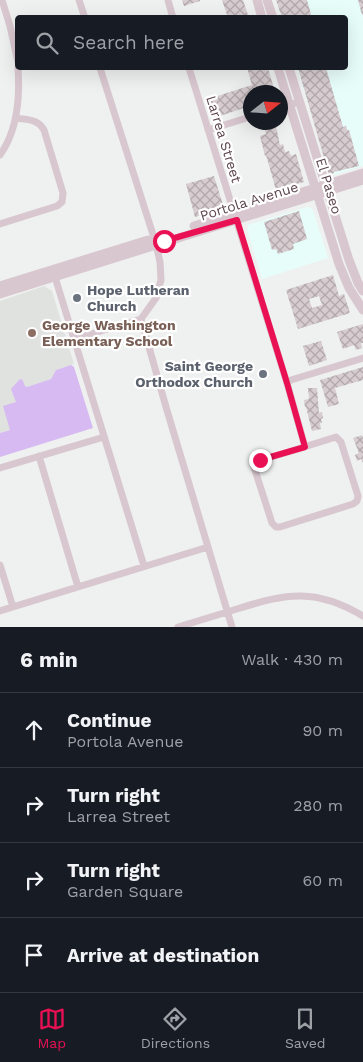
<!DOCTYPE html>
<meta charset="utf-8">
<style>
:root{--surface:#171b24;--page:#20242c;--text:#f1f3f6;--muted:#9ea1a6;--line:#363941;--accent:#ea1054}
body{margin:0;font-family:"Work Sans",sans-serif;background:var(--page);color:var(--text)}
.compass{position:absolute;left:243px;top:85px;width:45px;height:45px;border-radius:50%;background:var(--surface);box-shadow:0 5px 20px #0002;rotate:73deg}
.stop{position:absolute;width:15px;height:15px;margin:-11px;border:4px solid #ea1054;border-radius:50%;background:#fff}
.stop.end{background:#ea1054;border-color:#fff;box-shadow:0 1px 5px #0008}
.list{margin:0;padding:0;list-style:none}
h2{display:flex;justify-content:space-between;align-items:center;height:65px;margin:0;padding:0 20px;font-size:21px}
h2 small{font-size:16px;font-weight:400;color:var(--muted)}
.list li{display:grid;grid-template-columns:32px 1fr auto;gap:15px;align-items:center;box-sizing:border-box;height:75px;padding:0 20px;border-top:1px solid var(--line)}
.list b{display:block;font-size:19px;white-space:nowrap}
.list p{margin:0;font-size:16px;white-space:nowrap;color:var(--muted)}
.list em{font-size:16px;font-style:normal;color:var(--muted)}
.icon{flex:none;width:28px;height:28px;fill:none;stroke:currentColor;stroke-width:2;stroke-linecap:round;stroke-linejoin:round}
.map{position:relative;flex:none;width:363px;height:627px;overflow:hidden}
.search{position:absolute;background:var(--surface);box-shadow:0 5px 20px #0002;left:15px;right:15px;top:15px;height:55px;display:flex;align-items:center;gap:12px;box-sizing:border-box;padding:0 18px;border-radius:5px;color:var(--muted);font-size:19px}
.sheet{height:365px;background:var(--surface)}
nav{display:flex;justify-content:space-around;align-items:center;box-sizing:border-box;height:70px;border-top:1px solid var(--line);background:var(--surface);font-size:14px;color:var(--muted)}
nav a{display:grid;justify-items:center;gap:2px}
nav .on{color:var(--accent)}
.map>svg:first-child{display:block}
.commercial{fill:#e7fdf9}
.education{fill:#e0e2e0}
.green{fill:#d6baf1}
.building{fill:url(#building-cross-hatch);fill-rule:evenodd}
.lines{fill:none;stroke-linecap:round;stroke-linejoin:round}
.minor{stroke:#d9c7cf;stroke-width:7}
.tertiary{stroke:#d9c7cf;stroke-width:9}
.route{stroke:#ea1054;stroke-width:6}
.worship-dot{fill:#6b7280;stroke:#fff;stroke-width:2}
.education-dot{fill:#8d6e63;stroke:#fff;stroke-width:2}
.labels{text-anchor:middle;stroke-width:4.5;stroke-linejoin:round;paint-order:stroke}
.street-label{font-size:14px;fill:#5d464f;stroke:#fff}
.worship-label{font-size:14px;font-weight:bold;fill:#5b616d;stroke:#fff;text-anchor:start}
.education-label{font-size:14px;font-weight:bold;fill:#785e54;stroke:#fff;text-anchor:start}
</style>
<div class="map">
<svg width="363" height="627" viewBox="0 0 363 627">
<defs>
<pattern id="building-cross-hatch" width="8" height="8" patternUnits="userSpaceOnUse" patternTransform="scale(1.25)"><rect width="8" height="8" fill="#d7cdd0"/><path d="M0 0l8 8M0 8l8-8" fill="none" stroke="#b2a8ab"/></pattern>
</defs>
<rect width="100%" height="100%" fill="#eef1ef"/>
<!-- commercial -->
<path class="commercial" d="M276,0H363V166L334,175L330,174L297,68H346V18L281,17Z
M307,207H309L313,210L328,258L262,279L247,230L248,225Z"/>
<!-- education -->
<path class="education" d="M44,286L52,291L74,364L56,370L51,379L27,387L25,386L16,403L10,430L0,433V301Z"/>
<!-- green -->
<path class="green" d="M71,365L74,367L93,428L0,457V433L10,430L3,406L16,402L11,389L19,380L22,379L25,386L27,387L51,379L56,370Z"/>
<!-- building -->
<path class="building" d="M182,0H200V1L184,6Z
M222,0H243L249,18H237V16L228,18Z
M276,0H307L312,18H282Z
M358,0H363V14L362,15Z
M247,68H268L275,92H250V106L214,118L208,99L252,85Z
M298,68H326L343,127L346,126L347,130H349L359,166L334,172V173L329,175Z
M270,122H275L280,145L283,144L285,152L289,151L291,156L296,154L304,182L276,190L266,155L265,156L260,136L266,134L263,124Z
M214,176L224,208L195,217L186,184Z
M299,211L307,239L293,244L294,249L278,254L276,249L272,250L264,222Z
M333,275L339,296L344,294L350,313L298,329L286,290ZM319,296L322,305L312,308L309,299Z
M363,324V343H361L362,348L356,350L354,345L343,349L337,332Z
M321,341L327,360L309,366L303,346Z
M363,367V380L335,388L339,404L328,407L320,380Z
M308,388H317L319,413L322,412L323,418L321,419L322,423H320L321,429L312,431L306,407H305L304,400L309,399Z
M362,435L363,438V463L361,459L357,461L355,455L359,453L353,438Z"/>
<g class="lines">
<!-- minor -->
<path class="minor" d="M2,0L10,26L18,62
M79,0L85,18
M168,0L173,18
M189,68L287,383L305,447
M280,108L299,102
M208,130L250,117
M0,155C18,130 20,97 18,68
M0,224L57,206L62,202L63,193L44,130C38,119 28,120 16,118
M55,277L144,566
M141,319L166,407L232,627
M74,339L141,319L156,298L161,280L160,262L156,244L100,68
M287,383L291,380L363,358
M336,437L341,442L358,496L357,501L353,504L280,527H276L272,523L254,467L256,462Z
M39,456L78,587
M0,468L104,437
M0,565L13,607
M0,611L208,547
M178,627C198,621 217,615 237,609C287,593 316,588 363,616"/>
<!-- tertiary -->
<path class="tertiary" d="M257,0L262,18
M267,0L273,18
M278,68L339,264L349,288L363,310
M289,68L349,260L358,283L363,291
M194,226L363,173
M0,286L148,240
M0,294C121,255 242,217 363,180"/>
</g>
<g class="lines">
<!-- route -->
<path class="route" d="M164,241L237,220L287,383L305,447L260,460"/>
</g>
<!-- markers -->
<g class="worship-dot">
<circle cx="77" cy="298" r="5"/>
<circle cx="263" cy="374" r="5"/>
</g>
<circle class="education-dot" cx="32" cy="333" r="5"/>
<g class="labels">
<!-- street labels -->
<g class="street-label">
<text transform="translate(224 139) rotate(73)" y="5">Larrea Street</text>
<text transform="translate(329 186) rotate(73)" y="5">El Paseo</text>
<text transform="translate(249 201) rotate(-17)" y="5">Portola Avenue</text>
</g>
<!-- worship labels -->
<g class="worship-label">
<text x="87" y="295">Hope Lutheran<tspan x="87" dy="16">Church</tspan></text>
<text x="253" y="371" text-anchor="end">Saint George<tspan x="253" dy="16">Orthodox Church</tspan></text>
</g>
<!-- education labels -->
<g class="education-label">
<text x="42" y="330">George Washington<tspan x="42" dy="16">Elementary School</tspan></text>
</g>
</g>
</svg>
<svg class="compass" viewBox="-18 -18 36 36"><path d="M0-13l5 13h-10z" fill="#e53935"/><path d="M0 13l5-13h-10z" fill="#9ea1a6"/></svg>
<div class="stop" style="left:164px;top:241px"></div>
<div class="stop end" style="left:260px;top:460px"></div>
<div class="search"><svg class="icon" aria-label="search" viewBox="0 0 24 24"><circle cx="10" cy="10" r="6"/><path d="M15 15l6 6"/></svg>Search here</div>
</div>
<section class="sheet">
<h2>6 min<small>Walk · 430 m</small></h2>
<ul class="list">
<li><svg class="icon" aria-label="ahead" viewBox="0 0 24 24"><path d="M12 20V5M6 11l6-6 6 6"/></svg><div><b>Continue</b><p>Portola Avenue</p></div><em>90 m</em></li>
<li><svg class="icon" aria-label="right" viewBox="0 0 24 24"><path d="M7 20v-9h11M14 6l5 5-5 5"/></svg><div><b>Turn right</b><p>Larrea Street</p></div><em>280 m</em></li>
<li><svg class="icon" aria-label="right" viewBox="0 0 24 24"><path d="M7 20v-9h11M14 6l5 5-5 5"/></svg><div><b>Turn right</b><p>Garden Square</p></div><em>60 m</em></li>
<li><svg class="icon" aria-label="arrive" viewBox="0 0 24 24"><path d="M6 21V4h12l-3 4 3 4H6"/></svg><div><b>Arrive at destination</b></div></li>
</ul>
</section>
<nav>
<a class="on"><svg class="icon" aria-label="map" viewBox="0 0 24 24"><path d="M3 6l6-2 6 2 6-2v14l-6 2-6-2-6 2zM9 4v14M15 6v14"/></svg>Map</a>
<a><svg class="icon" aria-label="directions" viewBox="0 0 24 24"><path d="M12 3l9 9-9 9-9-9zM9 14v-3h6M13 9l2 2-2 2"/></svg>Directions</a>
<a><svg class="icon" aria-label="saved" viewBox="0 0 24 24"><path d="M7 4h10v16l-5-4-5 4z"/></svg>Saved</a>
</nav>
